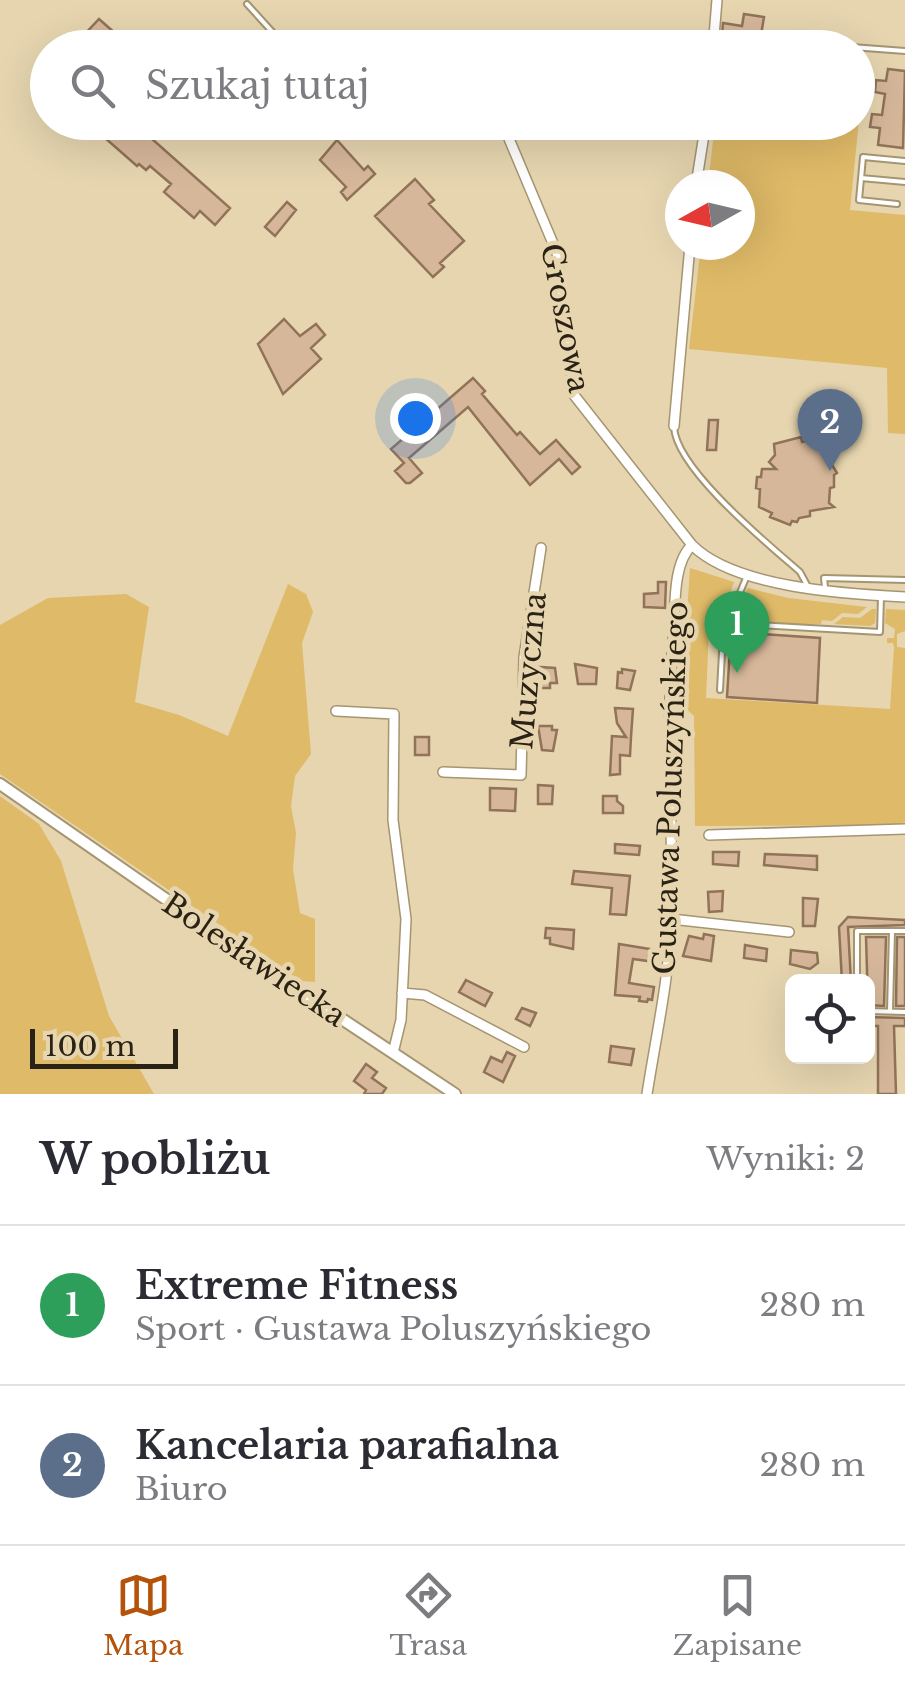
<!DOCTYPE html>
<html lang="pl">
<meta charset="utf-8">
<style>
:root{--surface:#fff;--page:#f2f2f3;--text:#2b2b33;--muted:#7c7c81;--line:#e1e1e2;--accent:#b45309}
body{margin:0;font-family:"Libre Baskerville",serif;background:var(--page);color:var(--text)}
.controls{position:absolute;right:30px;bottom:30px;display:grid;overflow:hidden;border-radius:15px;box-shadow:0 10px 40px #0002}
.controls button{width:90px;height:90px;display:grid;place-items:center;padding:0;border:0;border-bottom:2px solid var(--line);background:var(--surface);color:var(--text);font:50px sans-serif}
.compass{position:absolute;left:665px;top:170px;width:90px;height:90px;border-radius:50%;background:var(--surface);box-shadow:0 10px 40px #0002;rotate:262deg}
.scale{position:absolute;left:30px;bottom:25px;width:148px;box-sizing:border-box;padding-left:10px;border:5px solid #2a2315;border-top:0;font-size:28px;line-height:35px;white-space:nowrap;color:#2a2315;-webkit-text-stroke:8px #e6d5af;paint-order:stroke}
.you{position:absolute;left:415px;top:418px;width:35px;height:35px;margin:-25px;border:8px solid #fff;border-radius:50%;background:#1a73e8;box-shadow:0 0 0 15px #1a73e833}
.badge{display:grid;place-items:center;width:65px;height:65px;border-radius:50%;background:var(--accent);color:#fff;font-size:32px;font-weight:700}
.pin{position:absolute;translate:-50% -82px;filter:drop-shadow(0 2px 5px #0008)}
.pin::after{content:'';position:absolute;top:52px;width:35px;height:30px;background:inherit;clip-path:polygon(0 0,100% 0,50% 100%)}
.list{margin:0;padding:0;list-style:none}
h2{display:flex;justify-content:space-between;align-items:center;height:130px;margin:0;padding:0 40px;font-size:42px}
h2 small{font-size:32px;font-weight:400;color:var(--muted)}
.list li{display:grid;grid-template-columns:65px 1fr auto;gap:30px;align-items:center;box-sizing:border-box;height:160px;padding:0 40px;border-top:2px solid var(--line)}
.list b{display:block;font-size:38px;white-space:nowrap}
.list p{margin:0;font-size:32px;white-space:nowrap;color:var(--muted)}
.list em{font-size:32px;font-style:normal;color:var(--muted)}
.icon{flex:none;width:55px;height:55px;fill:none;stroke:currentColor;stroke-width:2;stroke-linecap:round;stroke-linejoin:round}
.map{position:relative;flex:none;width:905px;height:1094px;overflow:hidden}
.search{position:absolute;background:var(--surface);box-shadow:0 10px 40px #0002;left:30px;right:30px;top:30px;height:110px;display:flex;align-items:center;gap:25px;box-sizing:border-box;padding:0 35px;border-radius:55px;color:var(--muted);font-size:38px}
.sheet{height:450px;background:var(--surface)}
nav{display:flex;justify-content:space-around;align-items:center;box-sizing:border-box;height:140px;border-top:2px solid var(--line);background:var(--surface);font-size:28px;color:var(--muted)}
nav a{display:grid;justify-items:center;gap:5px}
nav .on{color:var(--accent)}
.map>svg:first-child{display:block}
.green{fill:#dfba68}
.building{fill:#d6b79a;stroke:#907358;stroke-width:2.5}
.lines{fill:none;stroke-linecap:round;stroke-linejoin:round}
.service-casing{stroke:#a59571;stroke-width:8}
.minor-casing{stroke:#a59571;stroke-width:12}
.tertiary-casing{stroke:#a59571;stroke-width:14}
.service{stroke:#fff;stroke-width:4}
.minor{stroke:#fff;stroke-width:9}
.tertiary{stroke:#fff;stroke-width:10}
.labels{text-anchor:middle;stroke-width:9;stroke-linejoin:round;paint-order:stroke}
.street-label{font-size:30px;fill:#2a2315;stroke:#e6d5af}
</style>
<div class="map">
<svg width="905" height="1094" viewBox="0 0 905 1094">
<rect width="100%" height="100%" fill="#e6d5af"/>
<!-- green -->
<path class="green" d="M858,90H862L850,210L905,215V434L888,433L887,368L689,349L701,245H740V185H708L715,123L858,122Z
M690,568L734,582L716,628H709L706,698L890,709L894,647L893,643H887V638H894L895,629L885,623L886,609L905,610V631L897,634V647L905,648V822L896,825L695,826L694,716L681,704Z
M288,584L306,594L313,612L302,643L311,754L295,776L291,806L296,833L293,869L300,913L315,919V982L301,981L0,774V625L48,598L126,594L149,607L135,702L179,715L228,736Z
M748,588L788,598L867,607L858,614L842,613L832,621L822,620L821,624C796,623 751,630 738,605Z
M872,609H876L875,623L870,626L834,624L843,617L860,618Z
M0,796L39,824L61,861L109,1016L154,1094H0Z"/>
<!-- building -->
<path class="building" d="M744,14L764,17L761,35L754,39L757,48L721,47L723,23L742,26Z
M99,19L125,42L120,48H98L84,35Z
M888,69L905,71L903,148L878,145L880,128L870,127L872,114L882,115L885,94L875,92L876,80L886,81Z
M103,122H133L230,208L215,225L200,211L194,218L164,192L171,184L150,166L146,170L139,164L137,166L105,138L112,131Z
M337,140L364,170L368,166L375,174L347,200L341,192L346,187L320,160Z
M415,179L434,200L429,204L464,241L440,263L444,267L433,277L375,216Z
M287,202L296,210L275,236L265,227Z
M284,319L300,336L316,324L325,335L311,348L321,359L283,394L258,344Z
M473,378L485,391L482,394L517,435L520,432L540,454L556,440L580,467L572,474L559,459L530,485L468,407L409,458L422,473L410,483H406L395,471L404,463L391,449Z
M709,420H718L716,450H707Z
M801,437L802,442L816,439L837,473L834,475V487L830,488L829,503L834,507L810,511V516L799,518L797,522L792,521L790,525L770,517L772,513L759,507L760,489L756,488L757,477H761L762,469H776L769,462L775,455L774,444Z
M658,582H666L665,608L644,607V594L658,593Z
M748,633L820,638L817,703L727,697L730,648L747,649Z
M575,664L597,668L596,684H578Z
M540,667L555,668L557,683H550V688H540Z
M622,669L635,671L630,690L617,688L618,672L622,673Z
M615,708L633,709L631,737L630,756L620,755V774L610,775L612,736L626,737L617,723Z
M538,726H552V730H557L553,751L542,750Z
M415,737H429V755H415Z
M538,785L553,786L552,804H538Z
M490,788L516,789L515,811L490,810Z
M603,796H617V801L623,806V813H603Z
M615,844L640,846L639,855L615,853Z
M713,852H739L738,866L713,864Z
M765,854L817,856V870L764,865Z
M574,871L630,876L626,915L610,914L612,888L572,884Z
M723,891L722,911L709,912L708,892Z
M803,898L818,899L815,926H803Z
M848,917L905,920V925L848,927L851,982H842L839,927Z
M546,928L574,930L573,949L550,944V938H545Z
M704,934L714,936L711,961L683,956L689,936L703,939Z
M866,937H886L884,1006L868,1005Z
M897,937H905V1006H896Z
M619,944L656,950L655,962L633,959L629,983L654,987L652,1000L648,999L647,1002L639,1001L640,997L615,995Z
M745,945L767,949L766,961L744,958Z
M791,950L817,953L818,963L810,969L790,964Z
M466,980L492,993L485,1006L459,992Z
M522,1008L536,1013L530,1026L516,1019Z
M868,1017L905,1018V1026H894L896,1094H878V1026H868Z
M611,1046L634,1049L631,1065L609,1062Z
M507,1052L515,1056L503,1082L484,1072L491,1057L502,1062Z
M366,1064L377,1072L372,1078L386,1088L382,1094H364L366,1090L354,1081Z"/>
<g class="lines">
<!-- service casing -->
<g class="service-casing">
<path id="service" d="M247,4L287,48
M759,40L905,51
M407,48L442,34L464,38
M861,178L905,182
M897,204L859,200L863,157L905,161
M674,427C676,469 768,544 800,572L807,585
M825,587L824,578L905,580
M729,616L742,624L880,632L881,596
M720,690L723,634L746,578
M857,982V931H905
M868,1011L905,1012
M890,1011L892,931"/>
</g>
<!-- minor casing -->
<g class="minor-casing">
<path id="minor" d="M467,38L471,48
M713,48L717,0
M502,122L557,253L574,395L692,545C735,588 846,594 905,597
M696,185L706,122
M674,426L690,245
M336,711L394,714L393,820L406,919L401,1020L393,1053
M443,772L521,775L524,657L541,548
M709,835L905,829
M671,919L789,932
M402,993L425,995L524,1047
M647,1094C656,1036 669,979 671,921C674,827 665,734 673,640C676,612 671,565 692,545"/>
</g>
<!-- tertiary casing -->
<g class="tertiary-casing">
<path id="tertiary" d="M0,784L268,970L455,1094"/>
</g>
<!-- service -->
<use href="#service" class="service"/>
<!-- minor -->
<use href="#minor" class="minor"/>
<!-- tertiary -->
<use href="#tertiary" class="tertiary"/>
</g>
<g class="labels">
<!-- street labels -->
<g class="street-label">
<text transform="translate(565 318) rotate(79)" y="10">Groszowa</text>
<text transform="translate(529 671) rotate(-85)" y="10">Muzyczna</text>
<text transform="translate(671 788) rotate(-88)" y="10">Gustawa Poluszyńskiego</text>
<text transform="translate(254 960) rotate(34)" y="10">Bolesławiecka</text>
</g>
</g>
</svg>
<div class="controls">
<button><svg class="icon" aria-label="locate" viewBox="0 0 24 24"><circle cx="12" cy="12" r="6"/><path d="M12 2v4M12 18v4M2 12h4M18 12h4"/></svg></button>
</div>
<svg class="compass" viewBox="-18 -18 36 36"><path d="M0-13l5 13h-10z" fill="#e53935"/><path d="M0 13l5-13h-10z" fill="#7c7c81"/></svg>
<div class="scale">100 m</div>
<div class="you"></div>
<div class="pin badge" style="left:737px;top:673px;background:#2e9e5b">1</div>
<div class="pin badge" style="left:830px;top:471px;background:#5c6f8a">2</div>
<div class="search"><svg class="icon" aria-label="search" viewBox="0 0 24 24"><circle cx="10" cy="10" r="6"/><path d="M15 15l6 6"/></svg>Szukaj tutaj</div>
</div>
<section class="sheet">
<h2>W pobliżu<small>Wyniki: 2</small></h2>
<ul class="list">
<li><span class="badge" style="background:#2e9e5b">1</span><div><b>Extreme Fitness</b><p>Sport · Gustawa Poluszyńskiego</p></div><em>280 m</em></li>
<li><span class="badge" style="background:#5c6f8a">2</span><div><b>Kancelaria parafialna</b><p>Biuro</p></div><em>280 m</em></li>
</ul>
</section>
<nav>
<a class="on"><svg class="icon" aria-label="map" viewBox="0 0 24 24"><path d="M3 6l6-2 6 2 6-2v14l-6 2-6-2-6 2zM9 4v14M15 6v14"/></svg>Mapa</a>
<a><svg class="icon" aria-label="directions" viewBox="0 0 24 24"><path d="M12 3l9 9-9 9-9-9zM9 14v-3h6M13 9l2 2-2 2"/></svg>Trasa</a>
<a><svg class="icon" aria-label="saved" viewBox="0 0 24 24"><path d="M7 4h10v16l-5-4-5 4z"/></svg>Zapisane</a>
</nav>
